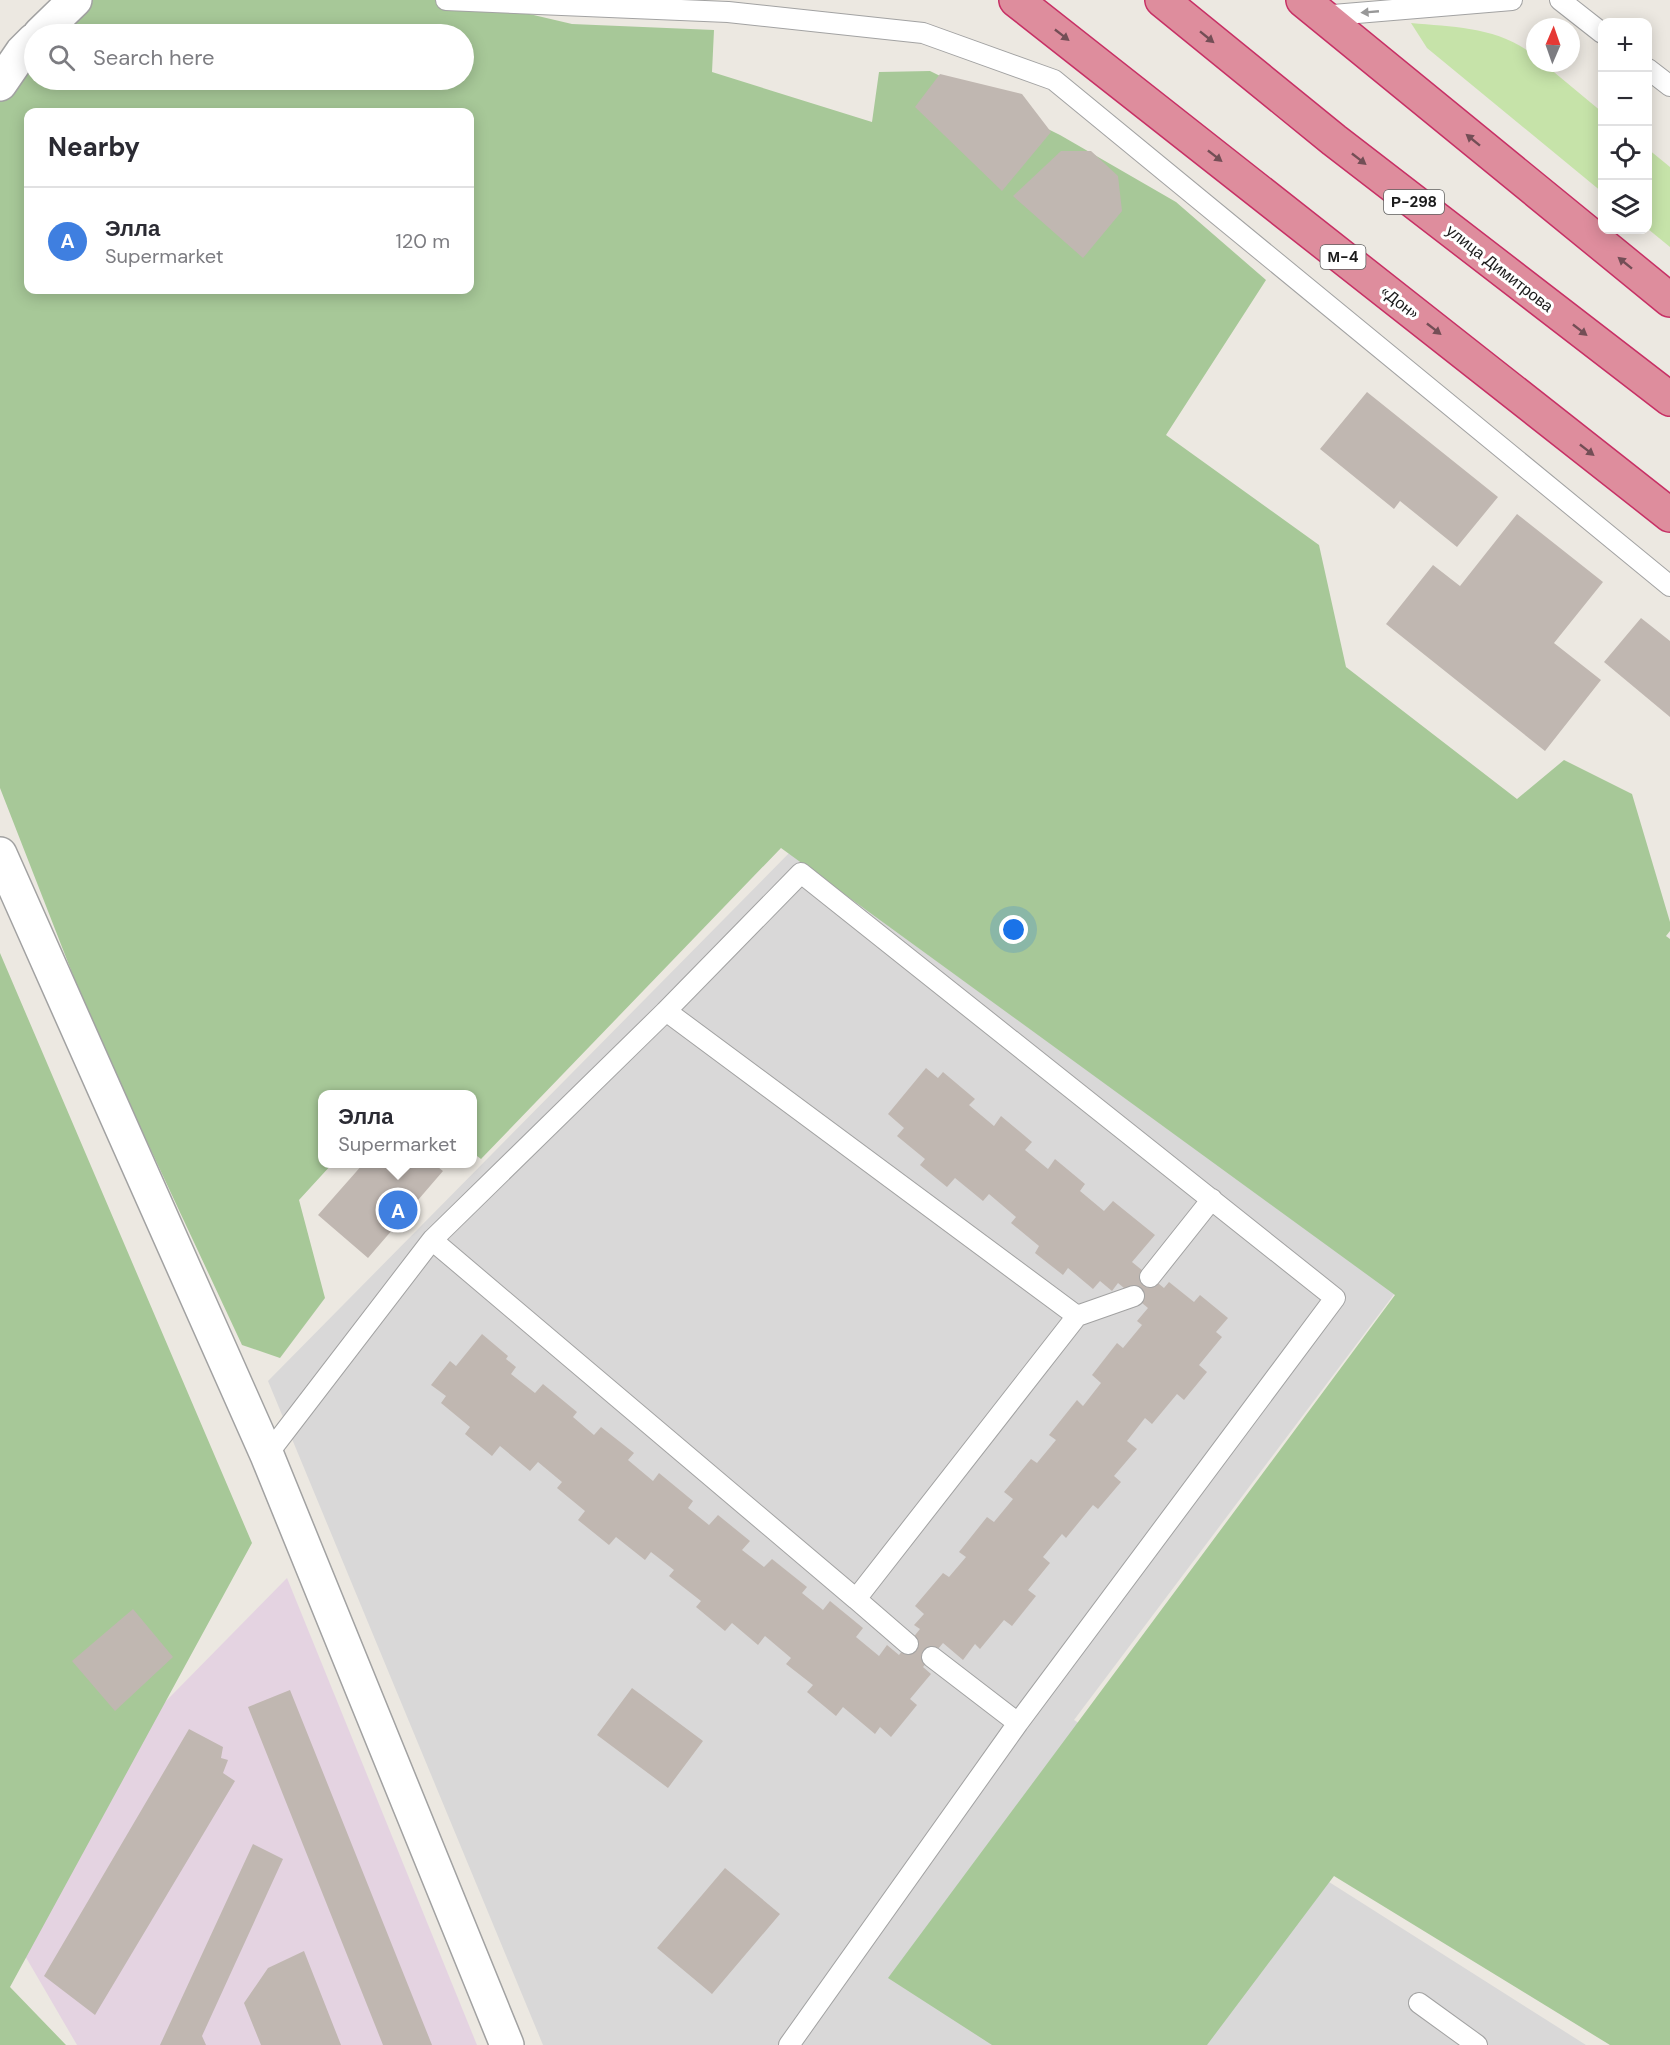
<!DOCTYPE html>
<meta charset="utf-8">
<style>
:root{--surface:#fff;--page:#f7f7f7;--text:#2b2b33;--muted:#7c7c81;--line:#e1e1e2;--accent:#111827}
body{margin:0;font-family:"DM Sans",sans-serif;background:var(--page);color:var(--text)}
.controls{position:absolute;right:18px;top:18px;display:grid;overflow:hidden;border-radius:12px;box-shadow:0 3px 15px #0003}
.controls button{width:54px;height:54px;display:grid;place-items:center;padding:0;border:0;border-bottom:2px solid var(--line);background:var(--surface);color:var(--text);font:30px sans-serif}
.compass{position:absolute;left:1526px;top:18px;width:54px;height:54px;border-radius:50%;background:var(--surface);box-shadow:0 3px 15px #0003;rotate:2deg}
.you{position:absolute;left:1014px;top:930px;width:21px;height:21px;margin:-15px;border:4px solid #fff;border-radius:50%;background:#1a73e8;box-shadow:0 0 0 9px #1a73e833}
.badge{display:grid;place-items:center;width:39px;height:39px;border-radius:50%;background:var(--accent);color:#fff;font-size:20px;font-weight:700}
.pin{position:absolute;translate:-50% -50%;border:3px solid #fff;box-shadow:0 2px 6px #0006}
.popup{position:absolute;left:318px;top:1090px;width:159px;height:78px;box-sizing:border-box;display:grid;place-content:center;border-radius:12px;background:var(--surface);filter:drop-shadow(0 2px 4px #0005);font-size:20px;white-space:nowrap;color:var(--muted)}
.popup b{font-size:22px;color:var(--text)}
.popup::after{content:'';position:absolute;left:50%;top:100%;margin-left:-12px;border:12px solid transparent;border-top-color:var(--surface)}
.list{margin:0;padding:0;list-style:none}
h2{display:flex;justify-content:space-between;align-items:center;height:78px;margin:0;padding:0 24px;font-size:26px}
h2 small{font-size:20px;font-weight:400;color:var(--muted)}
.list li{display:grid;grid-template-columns:39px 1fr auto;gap:18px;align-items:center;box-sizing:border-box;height:108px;padding:0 24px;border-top:2px solid var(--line)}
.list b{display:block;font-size:22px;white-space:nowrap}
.list p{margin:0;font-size:20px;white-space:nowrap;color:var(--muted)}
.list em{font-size:20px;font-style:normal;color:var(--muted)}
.icon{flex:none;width:33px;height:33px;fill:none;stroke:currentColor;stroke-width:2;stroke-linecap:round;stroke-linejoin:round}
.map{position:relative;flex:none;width:1670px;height:2045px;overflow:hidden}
.search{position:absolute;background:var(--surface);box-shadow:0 3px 15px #0003;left:24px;top:24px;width:450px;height:66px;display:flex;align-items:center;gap:15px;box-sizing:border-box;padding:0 21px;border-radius:33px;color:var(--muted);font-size:22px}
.panel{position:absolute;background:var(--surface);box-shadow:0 3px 15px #0003;left:24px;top:108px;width:450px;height:186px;border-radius:12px}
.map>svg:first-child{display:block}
.residential{fill:#d9d8d8}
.industrial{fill:#e4d3e1}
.grass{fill:#c6e3a9}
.forest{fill:#a7c898;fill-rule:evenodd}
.building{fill:#c0b7b1}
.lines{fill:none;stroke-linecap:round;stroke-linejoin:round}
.lane-casing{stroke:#a2a2a2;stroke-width:22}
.street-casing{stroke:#a2a2a2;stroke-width:36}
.highway-casing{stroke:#c73065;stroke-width:36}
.lane{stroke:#fff;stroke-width:20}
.street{stroke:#fff;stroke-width:33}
.highway{stroke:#de8d9d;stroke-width:33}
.oneway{fill:#989898}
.oneway2{fill:#734e56}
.labels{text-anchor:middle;stroke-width:6;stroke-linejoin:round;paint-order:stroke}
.shield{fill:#fff;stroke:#5f5f5f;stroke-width:1.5}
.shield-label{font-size:15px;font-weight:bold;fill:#1b1b1b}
.street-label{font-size:16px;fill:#1b1b1b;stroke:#fff}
</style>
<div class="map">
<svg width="1670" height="2045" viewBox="0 0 1670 2045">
<rect width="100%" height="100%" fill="#ece8e1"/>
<!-- residential -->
<path class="residential" d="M797,845L1398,1289L1074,1720L1586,2045H543L268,1381Z"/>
<!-- industrial -->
<path class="industrial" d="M287,1578L477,2045H77L17,1942L108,1760Z"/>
<!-- grass -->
<path class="grass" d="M1411,23C1455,27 1499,27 1535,56V63H1543L1602,112V192L1427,48Z
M1648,149L1670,167V247L1648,229Z"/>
<!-- forest -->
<path class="forest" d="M92,0H470L572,24L714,30L712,72L872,122L879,72L930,71L1060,135L1176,202L1266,280L1166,435L1319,545L1346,667L1517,799L1564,760L1632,794L1670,922V931L1666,936L1670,939V2045H1610L1334,1876L1207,2045H992L888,1978L1395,1295L781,848L481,1159L473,1153V1094H323V1164H332L299,1200L325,1298L280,1358L242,1345L92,1024L0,788V102L13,84L34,61V80H464V34H59ZM28,112H470V290H28Z
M0,953L252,1543L10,1987L66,2045H0Z"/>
<!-- building -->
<path class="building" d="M940,74L1022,94L1051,132L1002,191L915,107Z
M1061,151H1091L1118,176L1122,211L1083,258L1013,196Z
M1367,392L1498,497L1457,547L1400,501L1394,509L1320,449Z
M1517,514L1603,582L1554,643L1601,680L1545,751L1386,624L1433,565L1460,586Z
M1641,618L1670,641V717L1604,662Z
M926,1068L938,1078L943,1072L975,1099L969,1105L994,1126L1001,1116L1032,1142L1025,1150L1048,1169L1055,1159L1085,1184L1080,1191L1104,1211L1113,1201L1155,1235L1132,1262L1164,1288L1169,1282L1194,1302L1200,1295L1228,1318L1216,1332L1222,1337L1199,1365L1207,1372L1184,1400L1177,1394L1152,1424L1145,1418L1127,1441L1137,1449L1114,1476L1121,1482L1098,1509L1093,1505L1066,1538L1062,1534L1043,1557L1050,1563L1028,1590L1036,1596L1012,1626L1004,1620L980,1649L975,1644L963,1660L943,1643L923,1667L931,1674L910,1699L917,1705L891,1737L880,1727L875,1734L843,1707L836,1716L807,1692L813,1685L786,1664L791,1658L765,1636L758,1645L732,1623L725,1631L696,1607L701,1601L669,1576L674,1570L651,1552L645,1560L616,1537L609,1545L578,1520L585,1511L557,1488L562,1482L538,1462L530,1471L500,1446L492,1456L465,1434L470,1427L441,1403L446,1396L431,1385L450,1361L456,1366L482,1334L508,1356L506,1359L516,1367L511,1374L535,1393L543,1384L577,1412L573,1417L594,1435L601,1427L634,1453L628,1460L653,1481L659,1473L693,1501L688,1508L709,1525L718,1515L750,1541L742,1550L764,1567L772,1559L807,1587L802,1593L823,1610L830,1601L863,1628L856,1637L879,1656L887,1645L899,1655L920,1629L914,1625L924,1614L915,1606L943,1573L949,1577L966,1557L959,1552L987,1517L994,1522L1013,1499L1004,1492L1031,1459L1037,1463L1056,1440L1049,1435L1077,1400L1083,1406L1101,1383L1092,1375L1117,1343L1123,1348L1142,1325L1137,1321L1148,1308L1118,1283L1112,1291L1100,1281L1093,1289L1068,1268L1063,1275L1035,1253L1039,1246L1011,1223L1016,1217L989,1194L983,1201L955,1178L947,1187L920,1165L925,1159L897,1136L904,1128L888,1114Z
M363,1164H434L443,1171L368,1258L318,1215Z
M133,1609L173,1657L115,1711L72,1661Z
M632,1688L703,1741L668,1788L597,1735Z
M290,1690L432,2045H383L248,1707Z
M189,1729L223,1747L221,1758L228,1760L223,1773L235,1781L95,2015L44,1976Z
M253,1844L283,1859L202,2036L206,2045H160Z
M725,1868L780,1914L712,1994L657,1948Z
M304,1951L341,2045H261L244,2003L268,1968Z"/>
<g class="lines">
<!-- lane casing -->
<g class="lane-casing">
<path id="lane" d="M446,0L728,12L923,33L1054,80L1670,586
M1560,0L1602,33
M1321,16L1512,0
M1648,69L1670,86
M432,1240L666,1011
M1150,1277L1212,1199
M1077,1316L1134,1296
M267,1455L432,1240L856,1599L1077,1316L666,1011L801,873L1335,1298L1018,1723L789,2045
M856,1599L908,1644
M932,1657L1018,1723
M1419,2003L1477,2045"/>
</g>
<!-- street casing -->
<g class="street-casing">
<path id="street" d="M40,34L75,0
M0,84L22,52L34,40
M0,854L267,1455L507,2045"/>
</g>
<!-- highway casing -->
<g class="highway-casing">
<path id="highway" d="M1016,0L1670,515
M1162,0L1334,140L1670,399
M1303,0L1670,300"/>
</g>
<!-- lane -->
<use href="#lane" class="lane"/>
<!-- street -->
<use href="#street" class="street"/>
<!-- highway -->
<use href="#highway" class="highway"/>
</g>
<!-- one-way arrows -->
<defs><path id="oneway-solid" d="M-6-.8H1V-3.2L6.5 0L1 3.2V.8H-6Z" transform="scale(1.5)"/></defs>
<use class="oneway" href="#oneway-solid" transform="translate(1370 12) rotate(175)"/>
<g class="oneway2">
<use href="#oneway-solid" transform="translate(1062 35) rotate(38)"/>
<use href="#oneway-solid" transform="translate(1207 37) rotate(39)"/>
<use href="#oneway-solid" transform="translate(1473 140) rotate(-141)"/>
<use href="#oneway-solid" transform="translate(1215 156) rotate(38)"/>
<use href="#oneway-solid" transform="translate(1359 159) rotate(38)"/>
<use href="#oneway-solid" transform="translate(1625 263) rotate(-141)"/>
<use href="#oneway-solid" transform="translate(1434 329) rotate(38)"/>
<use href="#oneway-solid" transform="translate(1580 330) rotate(38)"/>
<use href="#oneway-solid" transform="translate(1587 450) rotate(38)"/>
</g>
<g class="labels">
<!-- shield labels -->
<g class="shield">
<rect x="1384" y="190" width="60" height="24" rx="4.5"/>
<rect x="1320.5" y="245" width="45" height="24" rx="4.5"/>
</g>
<g class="shield-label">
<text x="1414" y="207">Р-298</text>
<text x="1343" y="262">М-4</text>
</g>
<!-- street labels -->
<g class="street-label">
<text transform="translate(1500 268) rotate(38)" y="6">улица Димитрова</text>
<text transform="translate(1400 302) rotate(38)" y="6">«Дон»</text>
</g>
</g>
</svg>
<div class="controls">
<button>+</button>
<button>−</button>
<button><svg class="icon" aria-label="locate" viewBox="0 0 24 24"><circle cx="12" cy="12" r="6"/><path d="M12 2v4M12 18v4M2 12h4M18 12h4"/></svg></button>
<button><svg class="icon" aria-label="layers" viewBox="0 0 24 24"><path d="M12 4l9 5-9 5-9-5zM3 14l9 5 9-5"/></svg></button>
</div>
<svg class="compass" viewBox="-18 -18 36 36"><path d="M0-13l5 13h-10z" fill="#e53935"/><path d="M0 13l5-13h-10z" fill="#7c7c81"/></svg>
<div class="you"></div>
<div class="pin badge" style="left:398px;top:1210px;background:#3f7fe0">A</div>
<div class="popup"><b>Элла</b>Supermarket</div>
<div class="search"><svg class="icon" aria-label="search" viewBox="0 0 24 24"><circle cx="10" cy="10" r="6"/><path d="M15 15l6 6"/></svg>Search here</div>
<section class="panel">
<h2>Nearby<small></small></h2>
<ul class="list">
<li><span class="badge" style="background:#3f7fe0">A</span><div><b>Элла</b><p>Supermarket</p></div><em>120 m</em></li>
</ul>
</section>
</div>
